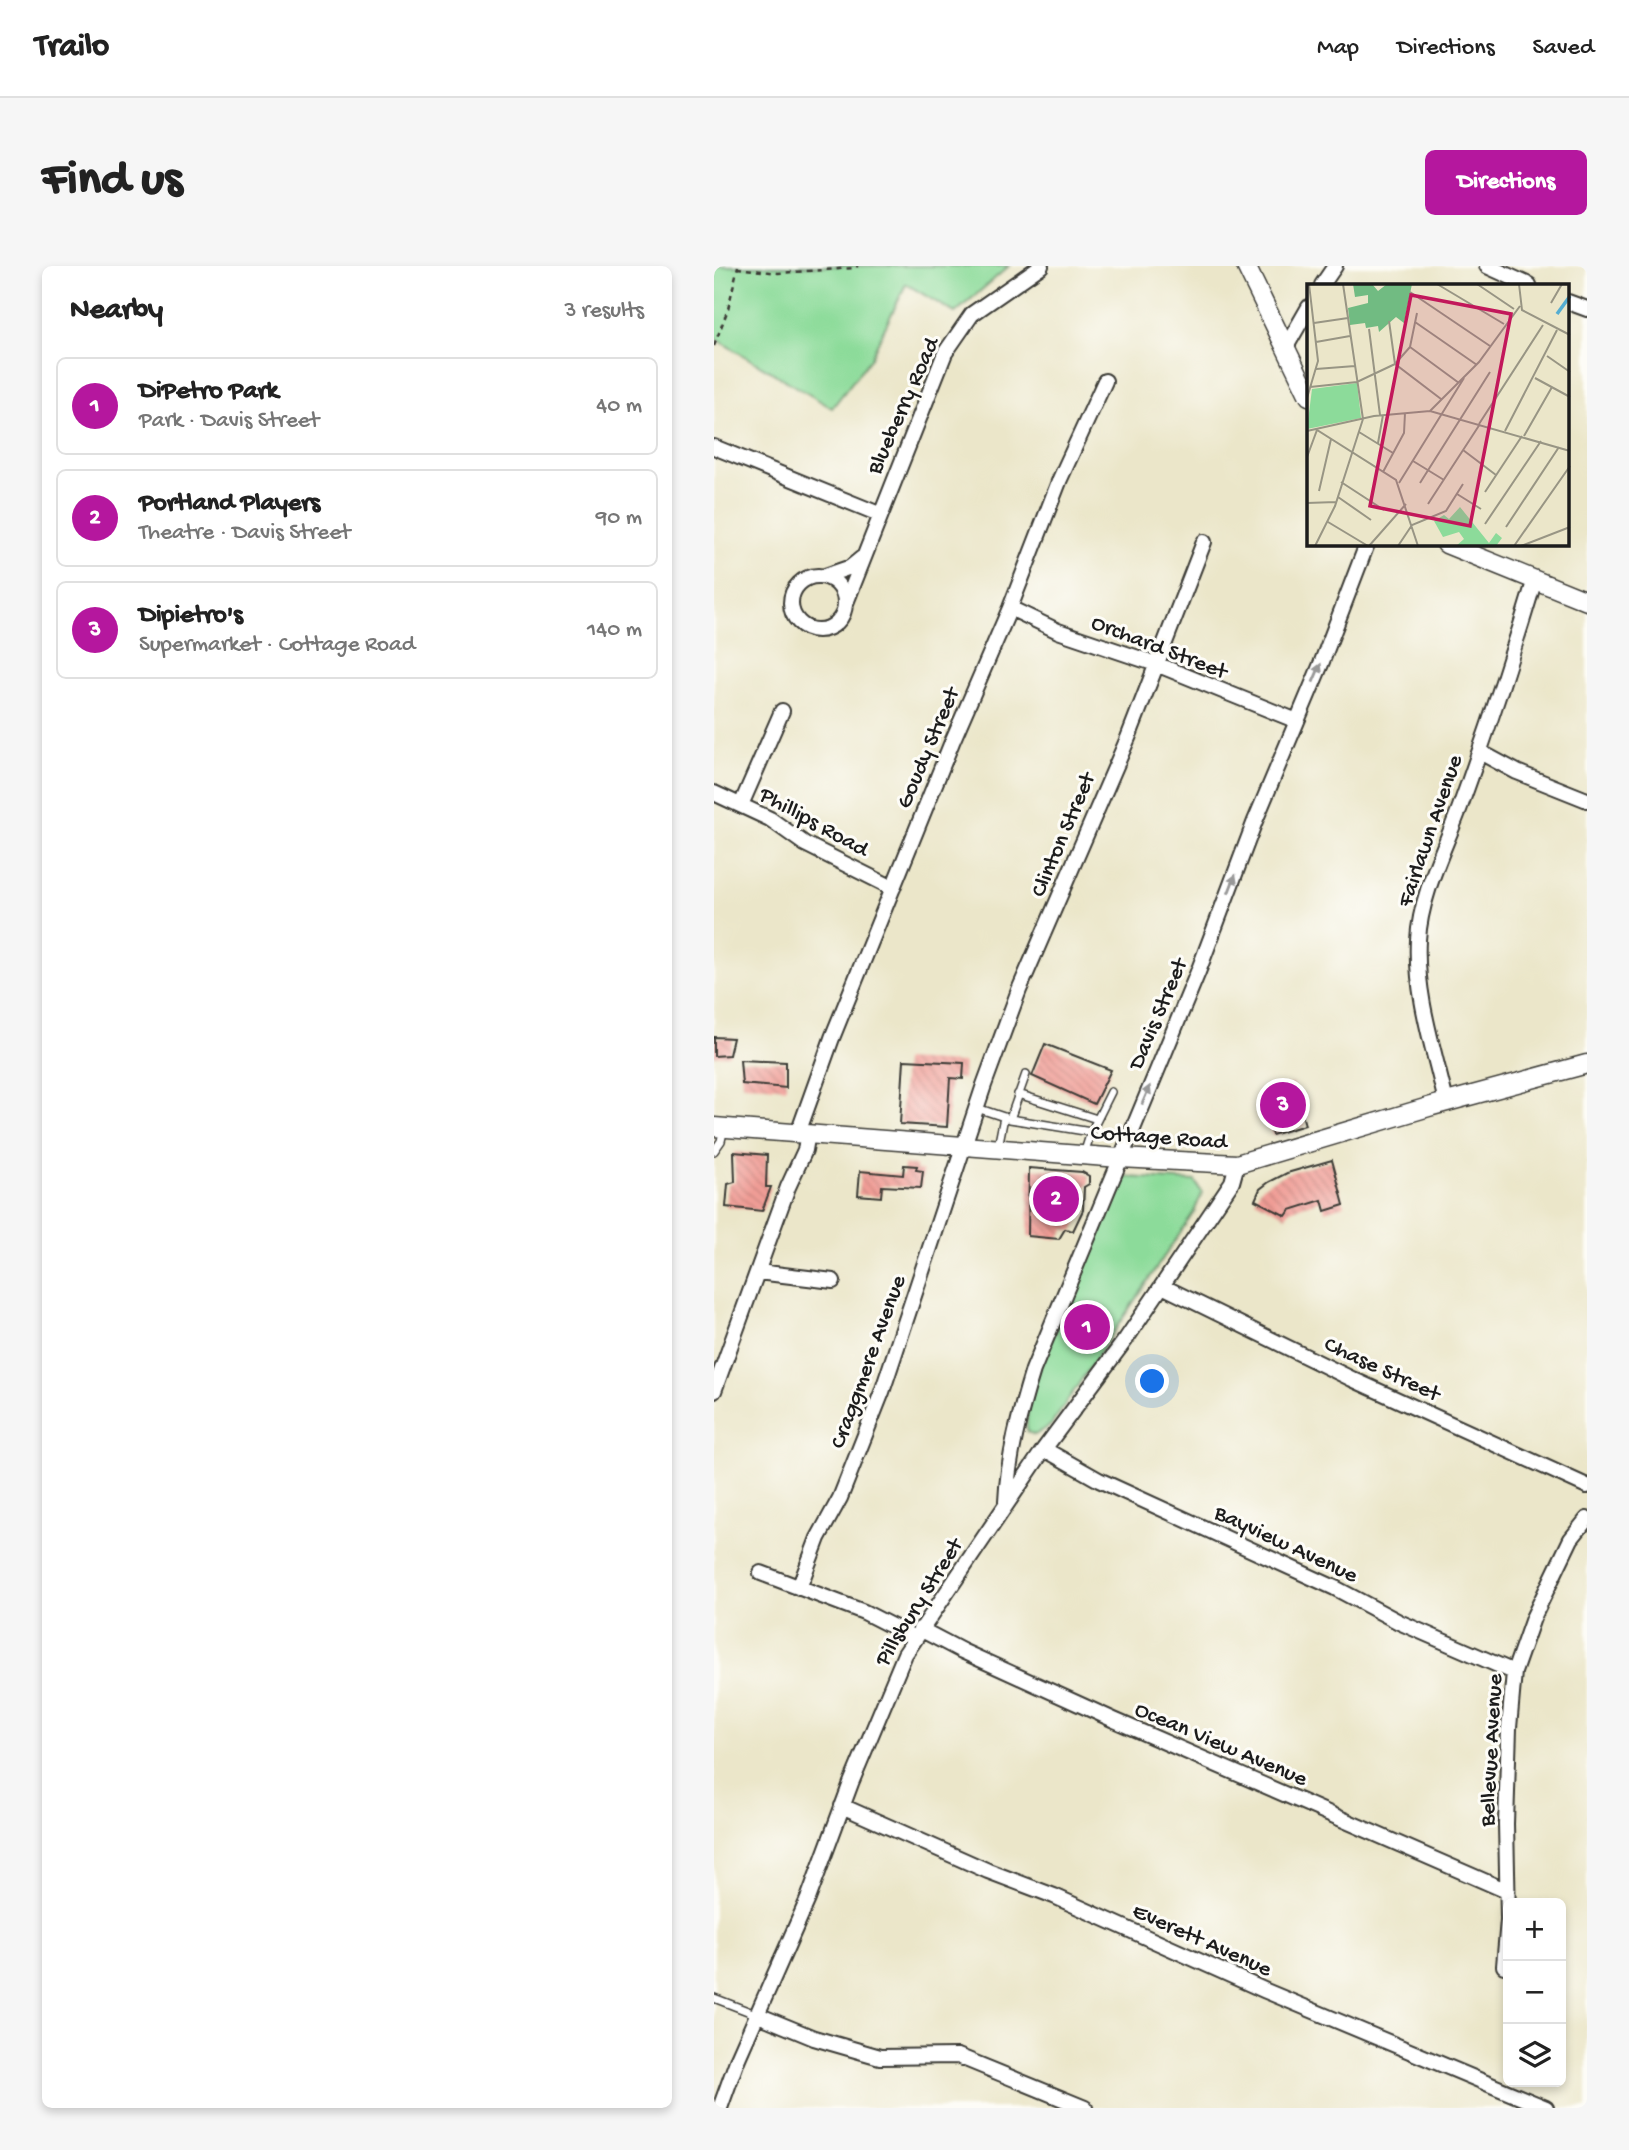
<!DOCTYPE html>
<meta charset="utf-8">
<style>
:root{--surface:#fff;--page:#f6f6f6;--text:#222;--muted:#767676;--line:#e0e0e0;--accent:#b5179e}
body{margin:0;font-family:"Gochi Hand",sans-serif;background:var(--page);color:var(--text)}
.controls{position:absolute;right:21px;bottom:21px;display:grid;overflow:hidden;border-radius:10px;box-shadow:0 4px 10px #0003}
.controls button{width:63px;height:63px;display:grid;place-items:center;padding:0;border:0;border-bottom:2px solid var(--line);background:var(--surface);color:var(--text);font:35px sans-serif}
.you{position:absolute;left:439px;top:1116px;width:24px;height:24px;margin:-18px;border:5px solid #fff;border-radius:50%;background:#1a73e8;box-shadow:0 0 0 10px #1a73e833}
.badge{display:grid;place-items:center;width:46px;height:46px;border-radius:50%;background:var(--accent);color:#fff;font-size:23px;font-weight:700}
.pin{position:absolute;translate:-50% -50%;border:4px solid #fff;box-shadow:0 2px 7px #0006}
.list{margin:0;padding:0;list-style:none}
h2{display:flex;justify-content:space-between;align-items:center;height:91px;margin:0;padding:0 28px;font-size:30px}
h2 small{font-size:23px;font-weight:400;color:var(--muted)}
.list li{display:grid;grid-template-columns:46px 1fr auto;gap:21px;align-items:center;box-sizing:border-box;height:98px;margin:0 14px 14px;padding:0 14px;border:2px solid var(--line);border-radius:10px}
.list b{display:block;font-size:26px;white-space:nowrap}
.list p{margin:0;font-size:23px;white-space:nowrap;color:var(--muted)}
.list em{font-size:23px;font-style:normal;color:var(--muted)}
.icon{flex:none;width:38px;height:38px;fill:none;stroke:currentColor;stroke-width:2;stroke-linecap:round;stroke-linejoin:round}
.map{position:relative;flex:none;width:873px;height:1842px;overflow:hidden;border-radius:10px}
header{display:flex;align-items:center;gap:42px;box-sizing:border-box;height:98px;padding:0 35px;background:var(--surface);border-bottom:2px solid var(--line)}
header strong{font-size:33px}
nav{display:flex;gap:38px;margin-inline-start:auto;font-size:24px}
.intro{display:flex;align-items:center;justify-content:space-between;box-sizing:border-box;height:168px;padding:0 42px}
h1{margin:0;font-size:49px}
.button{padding:18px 32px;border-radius:10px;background:var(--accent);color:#fff;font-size:24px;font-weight:700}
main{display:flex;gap:42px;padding:0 42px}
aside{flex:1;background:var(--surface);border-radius:10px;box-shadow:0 4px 10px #0003}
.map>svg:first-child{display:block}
.green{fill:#8cdb9a;stroke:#547c5b;stroke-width:2}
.building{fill:url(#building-back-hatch)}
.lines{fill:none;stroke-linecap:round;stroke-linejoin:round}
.service-casing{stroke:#3b3a36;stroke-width:10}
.minor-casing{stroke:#3b3a36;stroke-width:18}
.tertiary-casing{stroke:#3b3a36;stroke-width:21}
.path{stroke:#3b3a36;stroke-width:2.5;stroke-dasharray:5 5;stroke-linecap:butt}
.service{stroke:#fff;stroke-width:7}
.minor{stroke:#fff;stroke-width:14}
.tertiary{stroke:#fff;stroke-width:18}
.oneway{fill:#999}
.labels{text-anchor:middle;stroke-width:6;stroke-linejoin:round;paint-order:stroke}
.street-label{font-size:23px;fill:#1c1c1c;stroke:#fdfcf7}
.inset-river{fill:none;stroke:#54add2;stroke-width:3.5}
.inset-road{fill:none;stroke:#989584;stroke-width:2}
.view{fill:#c2185b;fill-opacity:0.15;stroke:#c2185b;stroke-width:3.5}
.inset-edge{fill:none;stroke:#1c1c1c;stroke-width:3.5}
</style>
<header>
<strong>Trailo</strong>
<nav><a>Map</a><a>Directions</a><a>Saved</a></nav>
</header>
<div class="intro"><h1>Find us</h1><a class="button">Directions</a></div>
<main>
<aside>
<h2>Nearby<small>3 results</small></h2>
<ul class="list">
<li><span class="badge">1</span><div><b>DiPetro Park</b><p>Park · Davis Street</p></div><em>40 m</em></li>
<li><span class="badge">2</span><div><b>Portland Players</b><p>Theatre · Davis Street</p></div><em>90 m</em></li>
<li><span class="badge">3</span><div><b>Dipietro's</b><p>Supermarket · Cottage Road</p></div><em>140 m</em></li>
</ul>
</aside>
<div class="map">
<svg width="873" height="1842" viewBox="0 0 873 1842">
<defs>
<pattern id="building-back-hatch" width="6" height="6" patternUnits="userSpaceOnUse" patternTransform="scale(1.75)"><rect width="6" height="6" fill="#f09d96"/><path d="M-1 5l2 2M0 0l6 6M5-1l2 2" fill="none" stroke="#cd8781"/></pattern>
</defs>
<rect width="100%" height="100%" fill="#fdfcf7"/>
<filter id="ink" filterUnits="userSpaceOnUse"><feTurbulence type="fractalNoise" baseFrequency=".0143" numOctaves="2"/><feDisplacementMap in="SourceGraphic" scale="14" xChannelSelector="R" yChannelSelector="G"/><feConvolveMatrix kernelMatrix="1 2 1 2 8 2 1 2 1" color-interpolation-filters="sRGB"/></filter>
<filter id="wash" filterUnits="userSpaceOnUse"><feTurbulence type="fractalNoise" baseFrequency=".00686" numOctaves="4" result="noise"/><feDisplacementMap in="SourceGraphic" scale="28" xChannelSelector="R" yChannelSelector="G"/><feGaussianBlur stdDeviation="1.57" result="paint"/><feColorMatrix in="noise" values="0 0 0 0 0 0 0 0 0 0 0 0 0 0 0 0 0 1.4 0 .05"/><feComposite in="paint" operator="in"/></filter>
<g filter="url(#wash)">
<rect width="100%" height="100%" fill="#ebe6c9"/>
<!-- green -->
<path class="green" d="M0,0H295L241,47L192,18L156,93L118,142L0,72Z
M412,911L481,915L488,927L480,946L337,1159L321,1169L313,1166C310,1121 338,1074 356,1034C374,993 392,952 412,911Z"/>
<g id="blocks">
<!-- building -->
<path class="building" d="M0,771L19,772L15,789L0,790Z
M331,778L397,804L380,838L318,810Z
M26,794L72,796V822L28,818Z
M190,794L250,797L249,813L236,812L233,861L186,858Z
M579,818L591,859L558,869L553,852V826Z
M20,886L53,889L52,921H57L48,945L12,941L14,918L21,916Z
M618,894L630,939L611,945L608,934L576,944L572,950L541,934L546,923L555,916L573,907Z
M190,899L203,900L202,904L209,905L207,922L168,920L167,931L144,929L146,905L189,909Z
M315,902L368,906L375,910V918L370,921L369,944L359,965L351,963L345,973L314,970Z"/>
</g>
</g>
<g filter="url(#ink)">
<use href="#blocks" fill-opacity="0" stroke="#3b3a36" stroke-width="2"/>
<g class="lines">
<!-- service casing -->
<g class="service-casing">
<path id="service" d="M304,828L383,853
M263,842L296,853L377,866
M296,853L312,808
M284,881L290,851
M0,885L7,875L10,862
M370,888L377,866L397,826
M0,1732L44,1749"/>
</g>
<!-- minor casing -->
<g class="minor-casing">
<path id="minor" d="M773,0L815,19
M608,19L621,0
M854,36L873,43
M572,81L595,41
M0,181L165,248
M77 337a27 27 0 1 1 54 0a27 27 0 1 1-54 0Z
M111,310L137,301L148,292
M132,337L231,87L258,48L327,0
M296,342L344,365L442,398L583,455
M766,486L803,506L873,534
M0,527L56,553L91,578L179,622
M27,539L68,445
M732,836C720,783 701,729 704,674C706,630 731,582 746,541C773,466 798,390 821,313
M84,867L118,772L238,476L296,342L346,213L391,115
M44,1006L119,1015
M448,1020L638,1113L873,1220
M0,1125L74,921L91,884L94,867
M330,1183L385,1214L621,1322L685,1356L800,1406
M292,1236C294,1191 306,1146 319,1104L484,706L541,555L607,398L653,278
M47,1307L150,1346L201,1372
M85,1322L104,1272L126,1232L168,1126L270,819L305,724L414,472L490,276
M206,1363L248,1385L400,1454L793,1625
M128,1540L274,1605L340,1630L552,1725L832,1842
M794,1652L792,1558L795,1462L800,1406L819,1352L857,1273L873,1253
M790,1700L794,1654
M44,1749L100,1772L166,1791L244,1790L371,1842
M6,1842L24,1792L94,1633L137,1517L191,1388L330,1183L412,1073L518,916L523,898"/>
</g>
<!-- tertiary casing -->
<g class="tertiary-casing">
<path id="tertiary" d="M532,0L595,130
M732,278L873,335
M0,861L406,892L523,898L718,840L873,798"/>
</g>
<!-- path -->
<path class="path" d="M23,2L64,7L140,2L144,0
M0,80L14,43L24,0"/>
<!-- service -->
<use href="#service" class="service"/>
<!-- minor -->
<use href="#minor" class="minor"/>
<!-- tertiary -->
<use href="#tertiary" class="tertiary"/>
</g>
<!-- one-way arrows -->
<defs><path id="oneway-solid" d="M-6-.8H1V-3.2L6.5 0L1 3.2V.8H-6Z" transform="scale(1.75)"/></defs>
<g class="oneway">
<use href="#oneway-solid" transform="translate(603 407) rotate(-67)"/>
<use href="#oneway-solid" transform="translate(518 618) rotate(-69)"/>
<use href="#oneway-solid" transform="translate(432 829) rotate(-67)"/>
</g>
</g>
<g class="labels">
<!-- street labels -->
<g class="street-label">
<text transform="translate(187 139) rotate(-66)" y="8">Blueberry Road</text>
<text transform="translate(446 379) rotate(21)" y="8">Orchard Street</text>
<text transform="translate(212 481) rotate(-67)" y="8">Goudy Street</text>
<text transform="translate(101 554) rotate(29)" y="8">Phillips Road</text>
<text transform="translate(714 564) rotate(-71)" y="8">Fairlawn Avenue</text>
<text transform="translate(347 568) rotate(-67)" y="8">Clinton Street</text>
<text transform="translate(442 747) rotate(-67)" y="8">Davis Street</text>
<text transform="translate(445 869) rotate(4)" y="8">Cottage Road</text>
<text transform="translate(152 1095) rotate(-70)" y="8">Craggmere Avenue</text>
<text transform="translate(669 1101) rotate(25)" y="8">Chase Street</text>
<text transform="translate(573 1276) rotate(25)" y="8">Bayview Avenue</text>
<text transform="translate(203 1335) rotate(-58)" y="8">Pillsbury Street</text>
<text transform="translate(508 1476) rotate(23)" y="8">Ocean View Avenue</text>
<text transform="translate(775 1484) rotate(-87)" y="8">Bellevue Avenue</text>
<text transform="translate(489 1672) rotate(24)" y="8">Everett Avenue</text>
</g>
</g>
<!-- overview -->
<g transform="translate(593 18)">
<rect width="262" height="262" fill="#ebe6c9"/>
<path d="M153,223L182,259L189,249L195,254L189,262H149L157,255L152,248L136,253L127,237L137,231L142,235Z" fill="#8cdb9a"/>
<path d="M46,0H65L71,7L80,0H105L97,39L89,33L72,48L71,42L59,44L58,39L43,41L41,24L61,19V11L48,13Z" fill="#71bb82"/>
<path d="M50,99L54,134L0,145L5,105Z" fill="#8cdb9a"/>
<path class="inset-river" d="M250,30L263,12"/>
<path class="inset-road" d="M130,0L197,40M170,0L207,25M212,0L215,26L263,51M103,8L183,62M244,19L255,0M82,37L88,80M108,38L170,81M7,39L41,34M62,45L73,131M9,58L43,52M103,63L152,99M240,72L263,88M88,80L103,63L110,29M9,85L48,82M228,94L263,113M3,103L50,98L88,80L134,115M0,114L11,77L2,0M123,127L172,78L213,22M172,140L236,41M0,147L67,132L123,127L263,167M198,147L250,46M52,148L86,169M217,152L245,103M71,159L76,131M156,166L189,191M0,173L10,146L89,196L111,262M106,177L137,196M76,188L97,149L98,129M34,198L77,226M92,199L157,94M113,199L183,88M12,207L24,155M178,208L215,152M150,210L174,225M31,213L64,236M0,219L29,218M121,220L173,140M21,238L61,262M178,240L234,157M199,243L252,163M8,262L28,222L56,135L36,0M62,262L99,220M91,262L105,241L139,227L156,200M207,262L263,182M214,262L263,243"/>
<path class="view" d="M104,11L204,30L163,242L63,222Z"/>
<rect width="262" height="262" class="inset-edge"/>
</g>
</svg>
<div class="controls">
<button>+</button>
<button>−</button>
<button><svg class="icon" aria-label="layers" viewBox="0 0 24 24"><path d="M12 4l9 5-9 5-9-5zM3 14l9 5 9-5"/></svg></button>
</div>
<div class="you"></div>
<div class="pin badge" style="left:373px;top:1061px">1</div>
<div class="pin badge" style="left:342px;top:933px">2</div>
<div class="pin badge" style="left:569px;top:839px">3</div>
</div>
</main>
